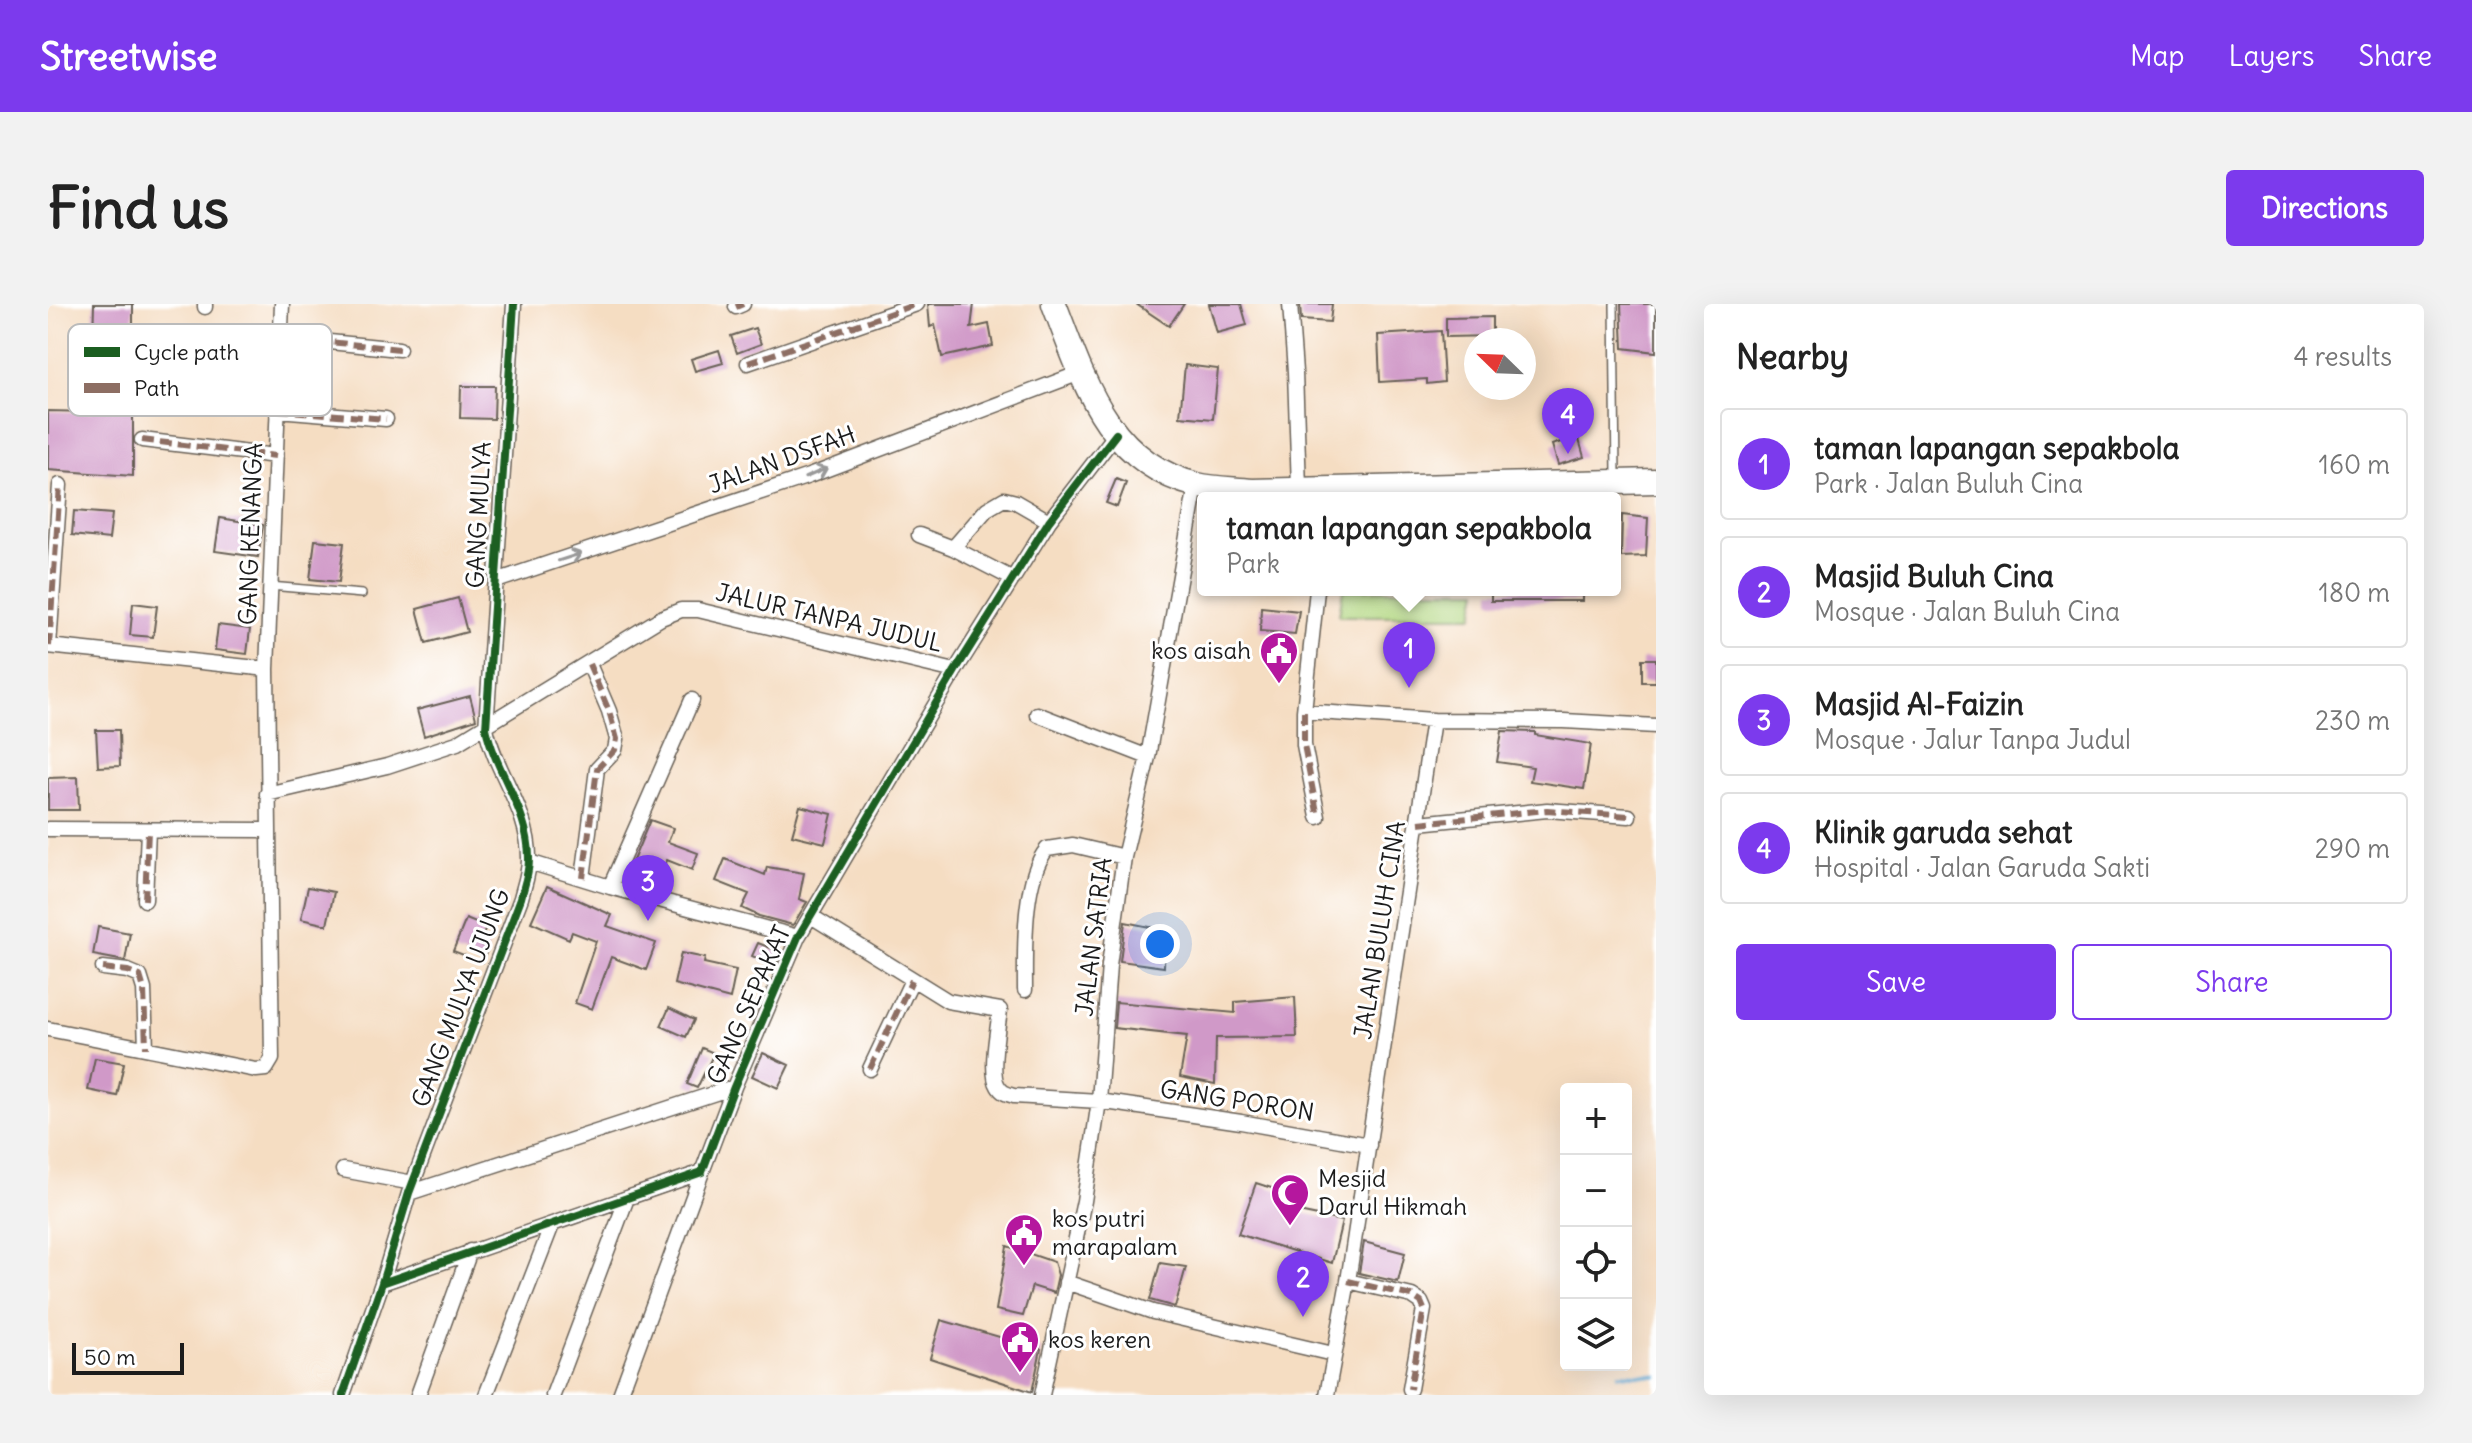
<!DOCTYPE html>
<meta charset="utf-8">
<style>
:root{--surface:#fff;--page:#f2f2f2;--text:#222;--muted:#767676;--line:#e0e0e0;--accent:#7c3aed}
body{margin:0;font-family:Delius,sans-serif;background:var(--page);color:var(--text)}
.controls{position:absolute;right:24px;bottom:24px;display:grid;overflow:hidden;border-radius:8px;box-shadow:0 8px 32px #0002}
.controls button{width:72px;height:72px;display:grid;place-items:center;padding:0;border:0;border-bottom:2px solid var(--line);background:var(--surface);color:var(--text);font:40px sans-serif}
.compass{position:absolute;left:1416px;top:24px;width:72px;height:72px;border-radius:50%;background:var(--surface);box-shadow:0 8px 32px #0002;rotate:293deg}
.scale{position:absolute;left:24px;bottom:20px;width:112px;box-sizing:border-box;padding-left:8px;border:4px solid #1c1c1c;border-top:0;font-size:22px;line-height:28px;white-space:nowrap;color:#1c1c1c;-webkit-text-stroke:6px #fff;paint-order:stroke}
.you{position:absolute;left:1112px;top:640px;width:28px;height:28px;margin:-20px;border:6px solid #fff;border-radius:50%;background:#1a73e8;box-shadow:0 0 0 12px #1a73e833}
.badge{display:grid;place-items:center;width:52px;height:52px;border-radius:50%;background:var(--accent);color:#fff;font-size:26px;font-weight:700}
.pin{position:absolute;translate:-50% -66px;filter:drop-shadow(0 2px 4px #0008)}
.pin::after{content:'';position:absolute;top:42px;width:28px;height:24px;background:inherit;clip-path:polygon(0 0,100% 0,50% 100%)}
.popup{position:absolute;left:1149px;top:188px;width:424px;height:104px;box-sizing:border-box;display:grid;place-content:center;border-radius:8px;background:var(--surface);filter:drop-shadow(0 2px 6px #0005);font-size:26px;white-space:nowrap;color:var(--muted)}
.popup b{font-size:30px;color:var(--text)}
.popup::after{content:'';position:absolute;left:50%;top:100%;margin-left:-16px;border:16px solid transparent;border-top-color:var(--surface)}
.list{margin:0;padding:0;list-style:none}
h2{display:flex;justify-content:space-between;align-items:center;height:104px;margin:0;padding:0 32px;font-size:34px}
h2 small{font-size:26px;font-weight:400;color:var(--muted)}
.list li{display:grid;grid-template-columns:52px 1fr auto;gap:24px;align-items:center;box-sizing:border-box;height:112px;margin:0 16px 16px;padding:0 16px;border:2px solid var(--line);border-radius:8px}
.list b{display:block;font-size:30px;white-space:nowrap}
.list p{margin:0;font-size:26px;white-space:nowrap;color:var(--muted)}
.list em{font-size:26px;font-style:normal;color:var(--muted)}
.actions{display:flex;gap:16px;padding:24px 32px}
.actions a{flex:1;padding:18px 0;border:2px solid var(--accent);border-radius:8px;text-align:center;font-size:28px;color:var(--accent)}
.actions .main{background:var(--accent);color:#fff}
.icon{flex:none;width:44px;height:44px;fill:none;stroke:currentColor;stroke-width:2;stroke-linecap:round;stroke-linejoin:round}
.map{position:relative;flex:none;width:1608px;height:1091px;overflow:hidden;border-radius:8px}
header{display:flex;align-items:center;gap:48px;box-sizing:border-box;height:112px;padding:0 40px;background:var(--accent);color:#fff}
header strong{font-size:38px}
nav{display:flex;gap:44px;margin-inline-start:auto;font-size:28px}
.intro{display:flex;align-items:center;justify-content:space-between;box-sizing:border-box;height:192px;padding:0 48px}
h1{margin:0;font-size:56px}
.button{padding:20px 36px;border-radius:8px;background:var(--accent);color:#fff;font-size:28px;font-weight:700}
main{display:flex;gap:48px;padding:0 48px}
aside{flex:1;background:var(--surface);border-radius:8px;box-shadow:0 8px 32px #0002}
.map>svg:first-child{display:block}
.green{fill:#b1d67f;stroke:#66794e;stroke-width:2}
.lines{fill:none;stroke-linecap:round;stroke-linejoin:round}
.stream{stroke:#59a6d2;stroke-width:4}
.building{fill:#d099c8}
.lane-casing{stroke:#686056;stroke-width:10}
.street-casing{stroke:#686056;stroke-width:17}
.highway-casing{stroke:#686056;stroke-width:27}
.lane{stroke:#fff;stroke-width:7}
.street{stroke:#fff;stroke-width:14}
.highway{stroke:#fff;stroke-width:24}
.quiet{stroke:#8d6e63;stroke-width:6;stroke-dasharray:12 6;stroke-linecap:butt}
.cycleway-casing{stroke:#fff;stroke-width:13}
.cycleway{stroke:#1b5e20;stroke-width:8}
.oneway{stroke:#999}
.labels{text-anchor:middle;stroke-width:6;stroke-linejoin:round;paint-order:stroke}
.street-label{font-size:24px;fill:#1c1c1c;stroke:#fff}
.poi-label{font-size:24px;fill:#1c1c1c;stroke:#fff;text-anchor:start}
.key{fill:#fff;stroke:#bbb;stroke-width:2}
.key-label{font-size:22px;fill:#1c1c1c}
</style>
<header>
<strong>Streetwise</strong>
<nav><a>Map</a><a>Layers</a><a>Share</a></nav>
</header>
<div class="intro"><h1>Find us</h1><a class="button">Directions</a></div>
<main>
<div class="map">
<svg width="1608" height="1091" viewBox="0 0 1608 1091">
<rect width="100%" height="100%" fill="#fff"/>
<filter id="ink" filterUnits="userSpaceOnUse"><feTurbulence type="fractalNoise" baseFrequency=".0125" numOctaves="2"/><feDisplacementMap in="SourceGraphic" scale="16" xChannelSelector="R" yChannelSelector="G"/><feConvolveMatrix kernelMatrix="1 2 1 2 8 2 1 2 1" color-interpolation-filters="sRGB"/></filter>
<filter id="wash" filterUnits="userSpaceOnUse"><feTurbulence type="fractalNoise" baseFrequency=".006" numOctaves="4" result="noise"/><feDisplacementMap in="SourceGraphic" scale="32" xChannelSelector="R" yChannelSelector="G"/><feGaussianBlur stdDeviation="1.8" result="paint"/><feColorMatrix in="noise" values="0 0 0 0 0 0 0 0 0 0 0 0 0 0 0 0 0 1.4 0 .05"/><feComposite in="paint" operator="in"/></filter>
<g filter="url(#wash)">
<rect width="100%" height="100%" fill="#f5ddc2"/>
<!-- green -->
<path class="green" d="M1295,286H1430L1425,312H1291Z"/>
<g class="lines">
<!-- stream -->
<path class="stream" d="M1571,1070L1608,1072"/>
</g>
<g id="blocks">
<!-- building -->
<path class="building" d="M46,0H85V172L0,166V107L43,108Z
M880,0H926L923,24L941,20L945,42L894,53L887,21L882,23Z
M1088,0H1136L1121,22Z
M1161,0H1193L1199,21L1169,29Z
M1252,0H1284L1282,18L1253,16Z
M1573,0H1608V48L1575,44Z
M1444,13V32L1398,33V14Z
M707,24L713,40L689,49L683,32Z
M1393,27L1396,78L1379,80V75L1332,78L1330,31Z
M671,46L675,59L647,67L643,55Z
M1137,61L1170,65L1165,115L1132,112Z
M413,82H447L446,115L412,114Z
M1530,132L1536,153L1510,161L1504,141Z
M1068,175L1078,179L1069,203L1058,199Z
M26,207L64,210L61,235L24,231Z
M1574,211L1600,214L1598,252L1573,253Z
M172,214L215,221L210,253L167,247Z
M267,236L296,239L291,278L262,275Z
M1443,286H1534V297H1443Z
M410,294L419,328L378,339L369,305Z
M85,299L109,302L105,333L82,331Z
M1213,303L1251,307L1247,330L1212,327Z
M170,321L202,325L199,350L167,346Z
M1594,355H1608V378H1594Z
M422,392L428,415L376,432L369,406Z
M48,426H71L72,462L50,463Z
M1454,427L1487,428V431L1543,440L1536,485L1482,477L1485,463L1449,458Z
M30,473L31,506H0V474Z
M752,502L784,510L777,539L744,531Z
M602,516L625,524L620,538L650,549L644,566L619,556L609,579L581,566Z
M677,555L717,571L719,563L756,569L751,595L759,598L745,621L711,612L694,604L701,590L668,577Z
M499,582L564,611L559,622L608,639L598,666L563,653L544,705L527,699L548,637L524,628L521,635L483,618Z
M260,583L286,588L279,621L253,615Z
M418,615L438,623L432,640L440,644L434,658L405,647Z
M1077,618L1117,626L1116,663L1072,657Z
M50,623L82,629L77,657L45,651Z
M710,639L733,648L727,662L704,652Z
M633,649L657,654L656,659L688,666L682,695L626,680Z
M1247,693L1249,733L1168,734L1167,780L1132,773L1139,732L1066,724L1068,698L1187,709V698Z
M621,704L646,716L638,733L613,722Z
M654,744L666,749L649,784L639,780Z
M715,749L741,761L730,784L704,772Z
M47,754L76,759L69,792L40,786Z
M1208,879L1230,886L1246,907L1294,917L1284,959L1190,930Z
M1316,938L1357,949L1350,978L1311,969Z
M959,942L1006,958L1010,971L1006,989L984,982L975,1012L948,1006Z
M1112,959L1138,963L1127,1003L1102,996Z
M893,1016L993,1045L984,1088L882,1054Z"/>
</g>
</g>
<g filter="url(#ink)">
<use href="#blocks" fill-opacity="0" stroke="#686056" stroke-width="2"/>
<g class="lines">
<!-- lane casing -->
<g class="lane-casing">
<path id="lane" d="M1566,0L1568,172
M222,282L314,290"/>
</g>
<!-- street casing -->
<g class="street-casing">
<path id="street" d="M1242,0L1247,68L1251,184
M157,3V0
M688,3L695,0
M232,33L351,45
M102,55L231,66
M700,59L869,0
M230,106L338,115
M94,136L228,152
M871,231L905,244L939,205L956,195L968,198L1001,217
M905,244L965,275
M448,277L761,172L1032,69
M1269,286L1256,407V441L1270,513
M0,342L219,365L221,526
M1,342L12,181
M219,365L234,0
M1256,407L1385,416L1516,417L1608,422
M989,410L1100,453
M219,490L339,462L409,439L613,314L633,306H650L907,367
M1371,519L1499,506L1581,512
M0,525L221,526L224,755L218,765L208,766L0,725
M481,558L562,583L750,633
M535,574L549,465L567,446L569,435L561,407L541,360
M562,583L644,396
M97,596L100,526
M763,612L900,697L952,706C950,724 941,768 950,782C954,789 959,790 966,792L1051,797L1193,818L1321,841
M55,664L80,667L92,672L96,685L98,744
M977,686C977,648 974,575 999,545L1025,541L1076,553
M822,765L864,676
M295,866L365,879
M361,889L686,783
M1300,977L1364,992L1373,998L1376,1005L1362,1085
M1018,978L1105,1008L1285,1050
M334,979L654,868L686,783L750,633L907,367L1001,217L1068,130
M295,1091L334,979L361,889L473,594C476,582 481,569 481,556C482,507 448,470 438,424L466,0
M370,1091L422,947
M438,1091L504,921
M505,1091L579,894
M572,1091L654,868
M994,1091L1036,897L1051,797L1061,661L1076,553L1100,453L1148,181
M1279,1091L1300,977L1385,416"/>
</g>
<!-- highway casing -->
<g class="highway-casing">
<path id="highway" d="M1006,0C1035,75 1059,159 1149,181C1167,185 1186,185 1204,187L1608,177"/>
</g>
<!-- lane -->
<use href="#lane" class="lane"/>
<!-- street -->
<use href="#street" class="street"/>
<!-- highway -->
<use href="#highway" class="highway"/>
<!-- quiet -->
<path class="quiet" d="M688,3L695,0
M232,33L351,45
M102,55L231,66
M700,59L869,0
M230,106L338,115
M94,136L228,152
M1,342L12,181
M1256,407V441L1270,513
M1371,519L1499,506L1581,512
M535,574L549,465L567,446L569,435L561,407L541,360
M97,596L100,526
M55,664L80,667L92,672L96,685L98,744
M822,765L864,676
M1300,977L1364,992L1373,998L1376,1005L1362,1085"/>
<!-- cycleway casing -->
<g class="cycleway-casing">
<path id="cycleway" d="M334,979L654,868L686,783L750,633L907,367L1001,217L1068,130
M295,1091L334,979L361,889L473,594C476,582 481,569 481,556C482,507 448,470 438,424L466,0"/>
</g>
<!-- cycleway -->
<use href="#cycleway" class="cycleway"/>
</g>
<!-- one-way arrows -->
<defs><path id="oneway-shaft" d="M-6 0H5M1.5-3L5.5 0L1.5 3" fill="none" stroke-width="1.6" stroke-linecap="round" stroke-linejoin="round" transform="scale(2)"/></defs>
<g class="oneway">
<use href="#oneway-shaft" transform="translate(768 169) rotate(-23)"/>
<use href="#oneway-shaft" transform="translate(522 253) rotate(-18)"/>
</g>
</g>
<!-- icons -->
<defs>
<g id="civic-pin" transform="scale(2)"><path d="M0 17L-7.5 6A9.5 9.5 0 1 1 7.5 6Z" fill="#b5179e" stroke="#fff"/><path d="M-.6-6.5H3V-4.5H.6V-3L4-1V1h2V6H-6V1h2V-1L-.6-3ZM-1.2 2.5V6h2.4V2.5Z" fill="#fff"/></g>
<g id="mosque-pin" transform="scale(2)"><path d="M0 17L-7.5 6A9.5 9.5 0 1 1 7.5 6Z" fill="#b5179e" stroke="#fff"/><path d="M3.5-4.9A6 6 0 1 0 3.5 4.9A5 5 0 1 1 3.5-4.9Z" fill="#fff"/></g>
</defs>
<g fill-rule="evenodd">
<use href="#civic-pin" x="1231" y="347"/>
<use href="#mosque-pin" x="1242" y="889"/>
<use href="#civic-pin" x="976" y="929"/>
<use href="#civic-pin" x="972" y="1036"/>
</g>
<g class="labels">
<!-- street labels -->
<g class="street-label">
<text transform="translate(734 156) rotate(-20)" y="8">JALAN DSFAH</text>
<text transform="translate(431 211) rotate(-87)" y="8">GANG MULYA</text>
<text transform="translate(203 230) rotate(-88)" y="8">GANG KENANGA</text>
<text transform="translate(781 314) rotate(13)" y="8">JALUR TANPA JUDUL</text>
<text transform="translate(1332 626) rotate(-81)" y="8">JALAN BULUH CINA</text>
<text transform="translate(1046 633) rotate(-83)" y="8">JALAN SATRIA</text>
<text transform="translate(413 694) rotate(-69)" y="8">GANG MULYA UJUNG</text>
<text transform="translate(701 701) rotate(-66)" y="8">GANG SEPAKAT</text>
<text transform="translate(1189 797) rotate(9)" y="8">GANG PORON</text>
</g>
<!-- poi labels -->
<g class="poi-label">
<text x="1203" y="355" text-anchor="end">kos aisah</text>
<text x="1270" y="883">Mesjid<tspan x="1270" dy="28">Darul Hikmah</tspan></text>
<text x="1004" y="923">kos putri<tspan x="1004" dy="28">marapalam</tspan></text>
<text x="1000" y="1044">kos keren</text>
</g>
</g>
<!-- legend -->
<rect x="20" y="20" width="264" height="92" rx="12" class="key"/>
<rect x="36" y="43" width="36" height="10" fill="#1b5e20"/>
<rect x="36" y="79" width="36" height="10" fill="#8d6e63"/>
<g class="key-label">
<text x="86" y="56">Cycle path</text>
<text x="86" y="92">Path</text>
</g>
</svg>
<div class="controls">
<button>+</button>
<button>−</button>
<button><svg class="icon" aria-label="locate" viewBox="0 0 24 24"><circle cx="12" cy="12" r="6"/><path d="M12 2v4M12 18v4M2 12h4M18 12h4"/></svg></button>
<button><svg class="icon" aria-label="layers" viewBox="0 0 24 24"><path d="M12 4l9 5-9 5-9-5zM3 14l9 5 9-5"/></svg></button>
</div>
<svg class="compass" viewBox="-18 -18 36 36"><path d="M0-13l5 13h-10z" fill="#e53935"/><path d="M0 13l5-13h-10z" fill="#767676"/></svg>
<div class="scale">50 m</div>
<div class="you"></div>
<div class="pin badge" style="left:1361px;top:384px">1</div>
<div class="popup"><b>taman lapangan sepakbola</b>Park</div>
<div class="pin badge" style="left:1255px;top:1013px">2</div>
<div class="pin badge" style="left:600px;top:617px">3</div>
<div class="pin badge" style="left:1520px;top:150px">4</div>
</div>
<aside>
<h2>Nearby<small>4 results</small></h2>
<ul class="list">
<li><span class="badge">1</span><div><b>taman lapangan sepakbola</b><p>Park · Jalan Buluh Cina</p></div><em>160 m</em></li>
<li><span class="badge">2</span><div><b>Masjid Buluh Cina</b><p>Mosque · Jalan Buluh Cina</p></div><em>180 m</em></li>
<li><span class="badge">3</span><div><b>Masjid Al-Faizin</b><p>Mosque · Jalur Tanpa Judul</p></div><em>230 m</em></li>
<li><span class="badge">4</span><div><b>Klinik garuda sehat</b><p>Hospital · Jalan Garuda Sakti</p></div><em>290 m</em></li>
</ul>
<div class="actions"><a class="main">Save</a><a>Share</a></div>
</aside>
</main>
